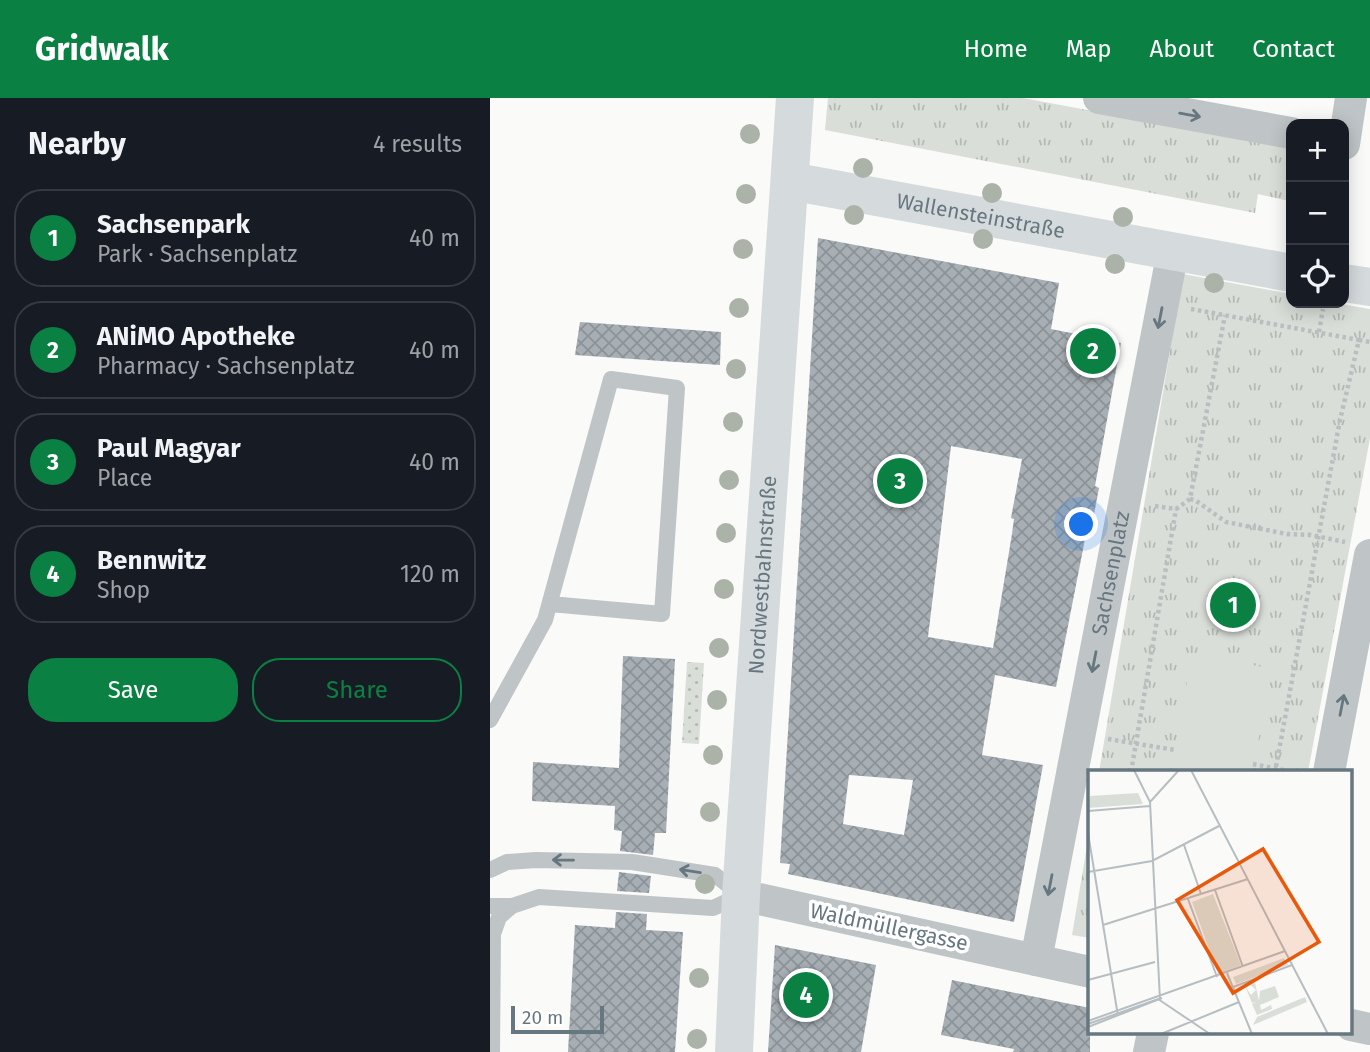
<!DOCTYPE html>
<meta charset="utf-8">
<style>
:root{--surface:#171b24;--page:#20242c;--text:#f1f3f6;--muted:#9ea1a6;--line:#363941;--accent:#0b8043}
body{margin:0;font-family:"Fira Sans",sans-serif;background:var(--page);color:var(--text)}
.controls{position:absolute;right:21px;top:21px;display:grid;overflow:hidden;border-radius:14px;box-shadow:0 4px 18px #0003}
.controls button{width:63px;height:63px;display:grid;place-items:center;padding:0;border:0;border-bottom:2px solid var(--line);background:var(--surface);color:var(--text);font:35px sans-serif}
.scale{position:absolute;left:21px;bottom:18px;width:93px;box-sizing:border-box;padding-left:7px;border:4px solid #677780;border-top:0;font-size:19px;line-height:24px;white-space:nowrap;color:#677780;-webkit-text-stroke:5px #fff;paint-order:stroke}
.you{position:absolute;left:592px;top:427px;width:24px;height:24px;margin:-18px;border:5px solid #fff;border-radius:50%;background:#1a73e8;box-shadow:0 0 0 10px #1a73e833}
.badge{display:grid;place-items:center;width:46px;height:46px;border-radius:50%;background:var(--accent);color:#fff;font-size:23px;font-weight:700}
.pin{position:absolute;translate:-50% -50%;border:4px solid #fff;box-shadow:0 2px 7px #0006}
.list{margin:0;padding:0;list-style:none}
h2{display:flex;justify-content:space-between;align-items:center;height:91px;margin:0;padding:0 28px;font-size:30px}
h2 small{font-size:23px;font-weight:400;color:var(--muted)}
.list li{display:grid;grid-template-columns:46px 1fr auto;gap:21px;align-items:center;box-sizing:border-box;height:98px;margin:0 14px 14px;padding:0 14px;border:2px solid var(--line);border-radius:28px}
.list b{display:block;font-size:26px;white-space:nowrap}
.list p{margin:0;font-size:23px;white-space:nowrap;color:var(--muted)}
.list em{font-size:23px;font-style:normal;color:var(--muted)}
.actions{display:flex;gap:14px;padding:21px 28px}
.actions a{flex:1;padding:16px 0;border:2px solid var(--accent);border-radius:28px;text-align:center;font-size:24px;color:var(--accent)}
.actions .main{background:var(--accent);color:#fff}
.icon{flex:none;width:38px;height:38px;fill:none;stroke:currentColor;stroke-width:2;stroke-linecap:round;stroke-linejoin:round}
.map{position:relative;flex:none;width:880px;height:954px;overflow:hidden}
header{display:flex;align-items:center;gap:42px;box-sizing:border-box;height:98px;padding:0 35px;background:var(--accent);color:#fff}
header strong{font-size:33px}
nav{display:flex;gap:38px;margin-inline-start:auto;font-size:24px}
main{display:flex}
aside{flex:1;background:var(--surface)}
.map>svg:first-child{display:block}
.grass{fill:url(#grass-tufts)}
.garden{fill:url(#garden-dots)}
.pitch{fill:#daded8}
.building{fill:url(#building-cross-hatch);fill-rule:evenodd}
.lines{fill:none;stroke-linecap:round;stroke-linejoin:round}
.path{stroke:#babec0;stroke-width:4.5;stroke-dasharray:3.5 3.5;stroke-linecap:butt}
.lane{stroke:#bfc4c7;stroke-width:16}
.street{stroke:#bfc4c7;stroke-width:32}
.secondary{stroke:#d5dadc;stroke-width:38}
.tree{fill:#abb3a8}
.oneway{stroke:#677780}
.labels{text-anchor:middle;stroke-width:7;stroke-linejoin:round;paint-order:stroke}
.street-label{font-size:21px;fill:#677780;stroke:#fff}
.inset-road{fill:none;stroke:#b6bec1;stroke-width:2}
.view{fill:#e8590c;fill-opacity:0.15;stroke:#e8590c;stroke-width:3.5}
.inset-edge{fill:none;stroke:#677780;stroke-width:3.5}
</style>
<header>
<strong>Gridwalk</strong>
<nav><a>Home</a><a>Map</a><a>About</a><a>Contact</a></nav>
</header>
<main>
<aside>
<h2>Nearby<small>4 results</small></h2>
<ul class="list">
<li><span class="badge">1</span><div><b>Sachsenpark</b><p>Park · Sachsenplatz</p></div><em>40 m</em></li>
<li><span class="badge">2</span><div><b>ANiMO Apotheke</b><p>Pharmacy · Sachsenplatz</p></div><em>40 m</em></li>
<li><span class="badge">3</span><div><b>Paul Magyar</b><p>Place</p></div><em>40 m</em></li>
<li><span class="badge">4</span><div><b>Bennwitz</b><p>Shop</p></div><em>120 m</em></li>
</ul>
<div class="actions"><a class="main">Save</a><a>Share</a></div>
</aside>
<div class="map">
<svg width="880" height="954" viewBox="0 0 880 954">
<defs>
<pattern id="grass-tufts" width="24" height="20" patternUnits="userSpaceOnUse" patternTransform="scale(1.75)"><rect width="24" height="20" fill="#daded8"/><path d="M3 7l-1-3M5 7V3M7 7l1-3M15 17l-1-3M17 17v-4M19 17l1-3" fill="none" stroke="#b5b9b4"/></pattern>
<pattern id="garden-dots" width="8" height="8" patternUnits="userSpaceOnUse" patternTransform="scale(1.75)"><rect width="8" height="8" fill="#daded8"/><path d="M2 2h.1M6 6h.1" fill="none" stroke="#b5b9b4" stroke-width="1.8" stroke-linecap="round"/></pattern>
<pattern id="building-cross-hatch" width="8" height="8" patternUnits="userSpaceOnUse" patternTransform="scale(1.75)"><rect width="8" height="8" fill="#a7afb4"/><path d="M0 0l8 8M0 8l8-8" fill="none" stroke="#8c9398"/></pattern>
</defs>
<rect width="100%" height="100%" fill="#fafaf8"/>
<!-- grass -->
<path class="grass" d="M338,0H533L801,50V123L797,122L799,103L768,96L765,115L335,32Z
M693,176L801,196V205H845L880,211V340L818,674H609Z
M600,730V840L582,837Z"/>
<!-- garden -->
<path class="garden" d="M197,564L214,565L209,646L192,645Z"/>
<!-- pitch -->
<path class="pitch" d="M702,556L783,571L762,674H681Z"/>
<!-- building -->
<path class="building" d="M328,140L569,185L561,231L631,245L605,388L609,390L600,437L596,436L566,589L505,577L492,657L553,667L524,824L298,776L300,766L290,765ZM461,348L532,361L521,420L524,421L522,436L503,550L438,539ZM359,677L423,682L414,737L353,726Z
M90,224L231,234L230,267L85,257Z
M133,558L185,561L176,735H165L163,757L130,753L132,733L124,732L125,708L42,703L43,664L129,670Z
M129,774L161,778L159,795L127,793Z
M126,814L157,816L156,832L193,834L185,954H78L85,827L125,830Z
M285,847L386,867L371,954H278Z
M462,882L600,910V954H523L524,951L451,937Z"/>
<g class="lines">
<!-- path -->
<path class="path" d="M701,211L869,242L850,322L785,674
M829,234L833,211
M869,242L880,244
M700,401L705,402L736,424L797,436L821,437L855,444
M665,408L686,411L700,401L735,217
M618,641L685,652
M763,666L803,674
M641,674L686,411"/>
<!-- lane -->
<path class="lane" d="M0,622L55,522L121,281L187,290L172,516L60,506
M0,772L17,764L46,762L142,764L225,777L251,797L223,810L49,799L22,808L9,819L3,836L2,954
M0,808H22"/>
<!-- street -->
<g class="street">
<path d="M609,0L801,35"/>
<path d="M854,46L861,0"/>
<path d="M839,674L880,457"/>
<path d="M251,797L600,874"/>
<path id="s1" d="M546,862L683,153"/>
<path d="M861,927L880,931"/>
<path d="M659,954L663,935"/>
</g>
<!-- secondary -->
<g class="secondary">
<path id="s2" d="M300,83L801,175"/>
<path d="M854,185L880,189"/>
<path id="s3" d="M244,954L251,797L305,0"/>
</g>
</g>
<!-- trees -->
<g class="tree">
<circle cx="260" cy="36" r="10"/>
<circle cx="373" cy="70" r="10"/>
<circle cx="502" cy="95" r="10"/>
<circle cx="256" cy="96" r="10"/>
<circle cx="364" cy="117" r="10"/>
<circle cx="633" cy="119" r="10"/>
<circle cx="493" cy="141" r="10"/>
<circle cx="253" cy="151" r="10"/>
<circle cx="625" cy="166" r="10"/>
<circle cx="724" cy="185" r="10"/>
<circle cx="249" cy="210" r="10"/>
<circle cx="246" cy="271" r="10"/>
<circle cx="243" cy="324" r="10"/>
<circle cx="239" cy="382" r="10"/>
<circle cx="236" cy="435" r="10"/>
<circle cx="234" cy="491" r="10"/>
<circle cx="229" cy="550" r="10"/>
<circle cx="227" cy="602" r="10"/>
<circle cx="223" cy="657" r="10"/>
<circle cx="220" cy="714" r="10"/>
<circle cx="215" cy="786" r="10"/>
<circle cx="209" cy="880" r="10"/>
<circle cx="207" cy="941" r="10"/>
</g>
<!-- one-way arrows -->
<defs><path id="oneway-shaft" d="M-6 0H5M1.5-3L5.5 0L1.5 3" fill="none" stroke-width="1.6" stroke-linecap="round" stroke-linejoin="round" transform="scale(1.75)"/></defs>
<g class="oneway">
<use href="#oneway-shaft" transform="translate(700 17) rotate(10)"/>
<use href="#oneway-shaft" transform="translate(670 220) rotate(101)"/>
<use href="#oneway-shaft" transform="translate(604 564) rotate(101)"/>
<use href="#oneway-shaft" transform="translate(852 607) rotate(-79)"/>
<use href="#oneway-shaft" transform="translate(73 762) rotate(-179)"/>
<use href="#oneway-shaft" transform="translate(200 773) rotate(-171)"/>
<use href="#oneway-shaft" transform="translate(560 787) rotate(101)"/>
</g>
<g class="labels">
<!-- street labels -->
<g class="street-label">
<text dy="7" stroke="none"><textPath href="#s2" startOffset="194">Wallensteinstraße</textPath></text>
<text dy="7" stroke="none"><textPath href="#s1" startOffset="394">Sachsenplatz</textPath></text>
<text dy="7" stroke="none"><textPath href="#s3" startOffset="478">Nordwestbahnstraße</textPath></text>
<text transform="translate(399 829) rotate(12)" y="7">Waldmüllergasse</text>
</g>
</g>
<!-- overview -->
<g transform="translate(598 672)">
<rect width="264" height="264" fill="#fafaf8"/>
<path d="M50,23L55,34L0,38L2,26ZM125,124L153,195L130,204L104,132ZM196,188L200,195L148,214L145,207ZM167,213L171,231L172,221L187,216L191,227L172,235L173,240L183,235L184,239L169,245L164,234L168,232L164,233L157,216L163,225L168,220L162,214ZM217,227L219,232L165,255L169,247Z" fill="#daded8"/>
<path class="inset-road" d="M46,0L62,32L72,230M103,0L240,264M62,32L91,0M0,41L62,36M0,63L30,246M96,75L113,124M0,102L64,91L131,56M127,120L155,197M100,129L129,207M15,155L160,109M139,203L164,264M0,210L67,192M145,217L204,195M0,251L197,181M0,254L70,229L122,264M0,257L74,228M73,264L151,232"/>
<path class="view" d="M175,79L231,172L145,223L89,130Z"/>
<rect width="264" height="264" class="inset-edge"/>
</g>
</svg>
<div class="controls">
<button>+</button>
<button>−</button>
<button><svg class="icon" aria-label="locate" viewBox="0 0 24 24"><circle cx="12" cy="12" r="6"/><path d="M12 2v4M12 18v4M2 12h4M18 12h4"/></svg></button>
</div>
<div class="scale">20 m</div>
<div class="you"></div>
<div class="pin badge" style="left:743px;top:507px">1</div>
<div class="pin badge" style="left:603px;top:253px">2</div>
<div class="pin badge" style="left:410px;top:383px">3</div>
<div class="pin badge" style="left:316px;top:897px">4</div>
</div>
</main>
